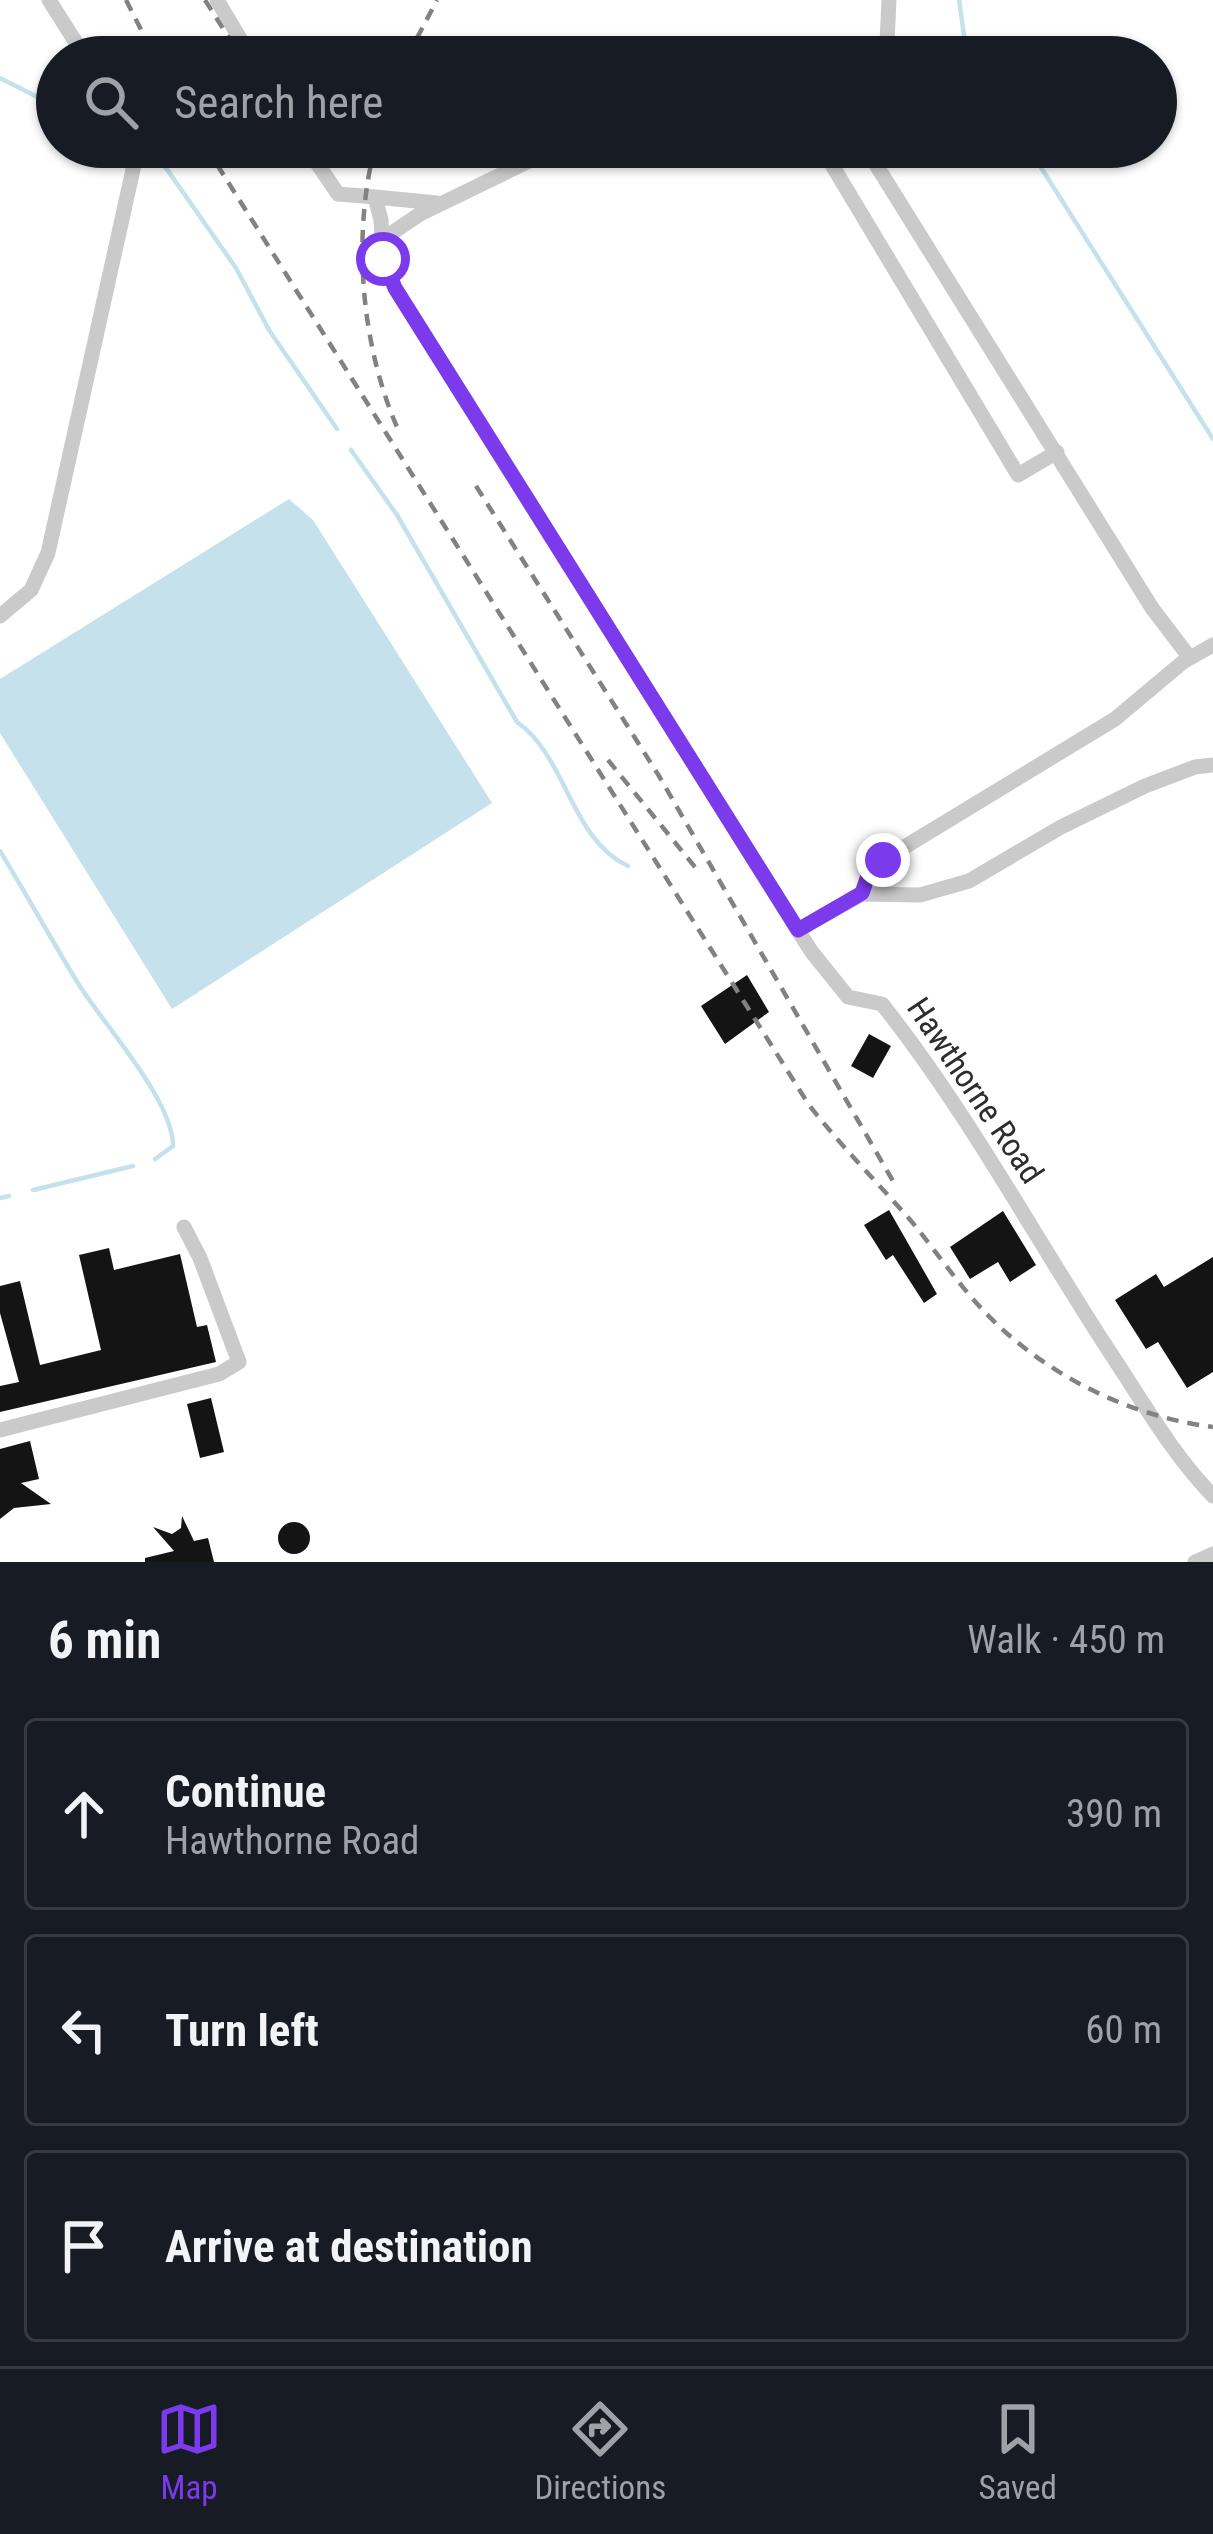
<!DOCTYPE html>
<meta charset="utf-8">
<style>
:root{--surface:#171b24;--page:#20242c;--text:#f1f3f6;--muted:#9ea1a6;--line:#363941;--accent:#7c3aed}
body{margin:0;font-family:"Roboto Condensed",sans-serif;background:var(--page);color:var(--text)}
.stop{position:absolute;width:36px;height:36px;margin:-27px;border:9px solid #7c3aed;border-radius:50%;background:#fff}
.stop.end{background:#7c3aed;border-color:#fff;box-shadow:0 3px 12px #0008}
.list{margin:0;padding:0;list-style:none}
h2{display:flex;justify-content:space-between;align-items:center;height:156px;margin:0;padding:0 48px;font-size:51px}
h2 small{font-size:39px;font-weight:400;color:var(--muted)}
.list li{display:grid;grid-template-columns:78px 1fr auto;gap:36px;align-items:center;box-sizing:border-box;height:192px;margin:0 24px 24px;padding:0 24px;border:3px solid var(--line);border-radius:12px}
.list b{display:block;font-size:45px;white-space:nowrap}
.list p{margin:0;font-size:39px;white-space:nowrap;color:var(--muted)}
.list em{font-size:39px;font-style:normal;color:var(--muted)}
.icon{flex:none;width:66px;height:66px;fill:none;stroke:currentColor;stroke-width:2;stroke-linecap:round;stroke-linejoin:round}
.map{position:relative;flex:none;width:1213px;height:1562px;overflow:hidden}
.search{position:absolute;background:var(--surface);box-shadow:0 3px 9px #0004;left:36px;right:36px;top:36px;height:132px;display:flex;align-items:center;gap:30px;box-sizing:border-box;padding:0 42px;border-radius:66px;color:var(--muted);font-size:45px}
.sheet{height:804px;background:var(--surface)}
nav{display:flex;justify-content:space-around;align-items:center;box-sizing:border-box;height:168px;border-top:3px solid var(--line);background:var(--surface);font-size:33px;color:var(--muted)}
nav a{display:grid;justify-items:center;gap:6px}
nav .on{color:var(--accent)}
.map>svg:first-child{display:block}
.water{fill:#c5e1eb}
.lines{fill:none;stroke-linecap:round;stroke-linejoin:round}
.stream{stroke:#c5e1eb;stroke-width:4.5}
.building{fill:#141414}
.minor{stroke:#cacaca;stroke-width:15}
.rail{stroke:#828282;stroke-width:4.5;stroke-dasharray:12 9;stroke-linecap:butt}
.route{stroke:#7c3aed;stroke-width:15}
.labels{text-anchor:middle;stroke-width:12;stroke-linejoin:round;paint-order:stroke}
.street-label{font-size:33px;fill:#2d2d2d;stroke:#fff}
</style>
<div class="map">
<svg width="1213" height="1562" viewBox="0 0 1213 1562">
<rect width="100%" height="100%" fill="#fff"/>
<!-- water -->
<path class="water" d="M289,499L313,520L492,803L172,1009L0,733V679Z"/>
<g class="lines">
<!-- stream -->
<path class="stream" d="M959,0L966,49L971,57
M0,78L57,107
M1028,147L1213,439
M151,154L166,168L236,268L269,330L337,429
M351,450L397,515L517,722C567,757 571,840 628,866
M0,851C26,894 50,937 76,980C101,1022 173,1099 173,1146L155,1159
M33,1190L133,1166
M0,1198L9,1196"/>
</g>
<!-- building -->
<path class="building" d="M747,975L769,1012L725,1044L701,1006Z
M869,1034L891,1046L873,1078L851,1066Z
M889,1210L937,1294L924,1303L893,1255L886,1260L864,1225Z
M1003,1211L1036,1265L1010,1282L998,1262L970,1279L950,1247Z
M109,1248L114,1270L180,1254L197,1327L207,1325L216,1362L0,1412V1386L19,1382L0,1313V1286L20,1281L40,1365L101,1350L79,1255Z
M1213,1257V1372L1187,1388L1158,1342L1146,1349L1115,1300L1156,1274L1164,1287Z
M211,1398L224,1452L200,1458L187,1404Z
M30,1441L39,1479L21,1483L51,1504L14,1508L0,1519V1449Z
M182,1516L194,1541L208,1538L214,1562H145V1558L174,1551L153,1527L172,1534L181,1528Z
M278 1538a16 16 0 1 1 32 0a16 16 0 1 1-32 0Z"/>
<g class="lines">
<!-- minor -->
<path class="minor" d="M49,0L85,57
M217,0L251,57
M882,57L887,43L889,0
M306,147L338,194L375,197L381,220L383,259L395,288L811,951L848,997L882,1004C971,1116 1038,1244 1117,1363C1147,1409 1175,1457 1213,1496
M793,147L826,155L1018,475L1057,452
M865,147L1152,608L1190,658
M375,197L437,203
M383,239L420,214L558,147
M0,616L31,590L48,553L134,165L130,147
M862,894L869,873L883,860L1115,719L1183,662L1213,645
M798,930L862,894L920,895L969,881L1061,827L1145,786L1195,767L1213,765
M0,1430L219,1374L239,1362L200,1258L184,1227
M1195,1562L1213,1554"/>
<!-- rail -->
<path class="rail" d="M126,0L155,57
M205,0L241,57
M407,57L437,0
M206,147L809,1105C841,1146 878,1183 912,1222C935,1250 956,1281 981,1308C1040,1372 1126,1416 1213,1427
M375,147C352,235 361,344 397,427
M476,486L659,776L897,1188
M608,760L699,872"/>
</g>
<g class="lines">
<!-- route -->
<path class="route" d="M383,259L395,288L798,930L862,893L869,873L883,860"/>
</g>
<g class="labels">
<!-- street labels -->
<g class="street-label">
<text transform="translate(976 1090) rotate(56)" y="12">Hawthorne Road</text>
</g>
</g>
</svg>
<div class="stop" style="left:383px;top:259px"></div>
<div class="stop end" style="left:883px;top:860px"></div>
<div class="search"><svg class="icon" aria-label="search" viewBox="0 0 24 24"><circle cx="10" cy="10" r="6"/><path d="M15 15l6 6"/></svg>Search here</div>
</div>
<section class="sheet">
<h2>6 min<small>Walk · 450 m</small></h2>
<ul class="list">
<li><svg class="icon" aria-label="ahead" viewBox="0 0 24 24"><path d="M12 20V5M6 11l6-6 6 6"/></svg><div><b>Continue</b><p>Hawthorne Road</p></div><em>390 m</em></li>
<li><svg class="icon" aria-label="left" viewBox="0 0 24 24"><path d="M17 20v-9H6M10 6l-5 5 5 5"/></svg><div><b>Turn left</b></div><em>60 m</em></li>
<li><svg class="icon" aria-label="arrive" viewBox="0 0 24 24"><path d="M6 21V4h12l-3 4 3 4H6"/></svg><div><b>Arrive at destination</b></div></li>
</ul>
</section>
<nav>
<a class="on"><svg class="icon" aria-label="map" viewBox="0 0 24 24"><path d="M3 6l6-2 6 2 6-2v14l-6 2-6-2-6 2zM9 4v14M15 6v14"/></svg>Map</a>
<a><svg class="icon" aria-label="directions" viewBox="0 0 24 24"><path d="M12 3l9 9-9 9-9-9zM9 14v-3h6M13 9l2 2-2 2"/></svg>Directions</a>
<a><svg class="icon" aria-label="saved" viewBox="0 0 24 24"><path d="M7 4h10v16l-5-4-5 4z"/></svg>Saved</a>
</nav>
